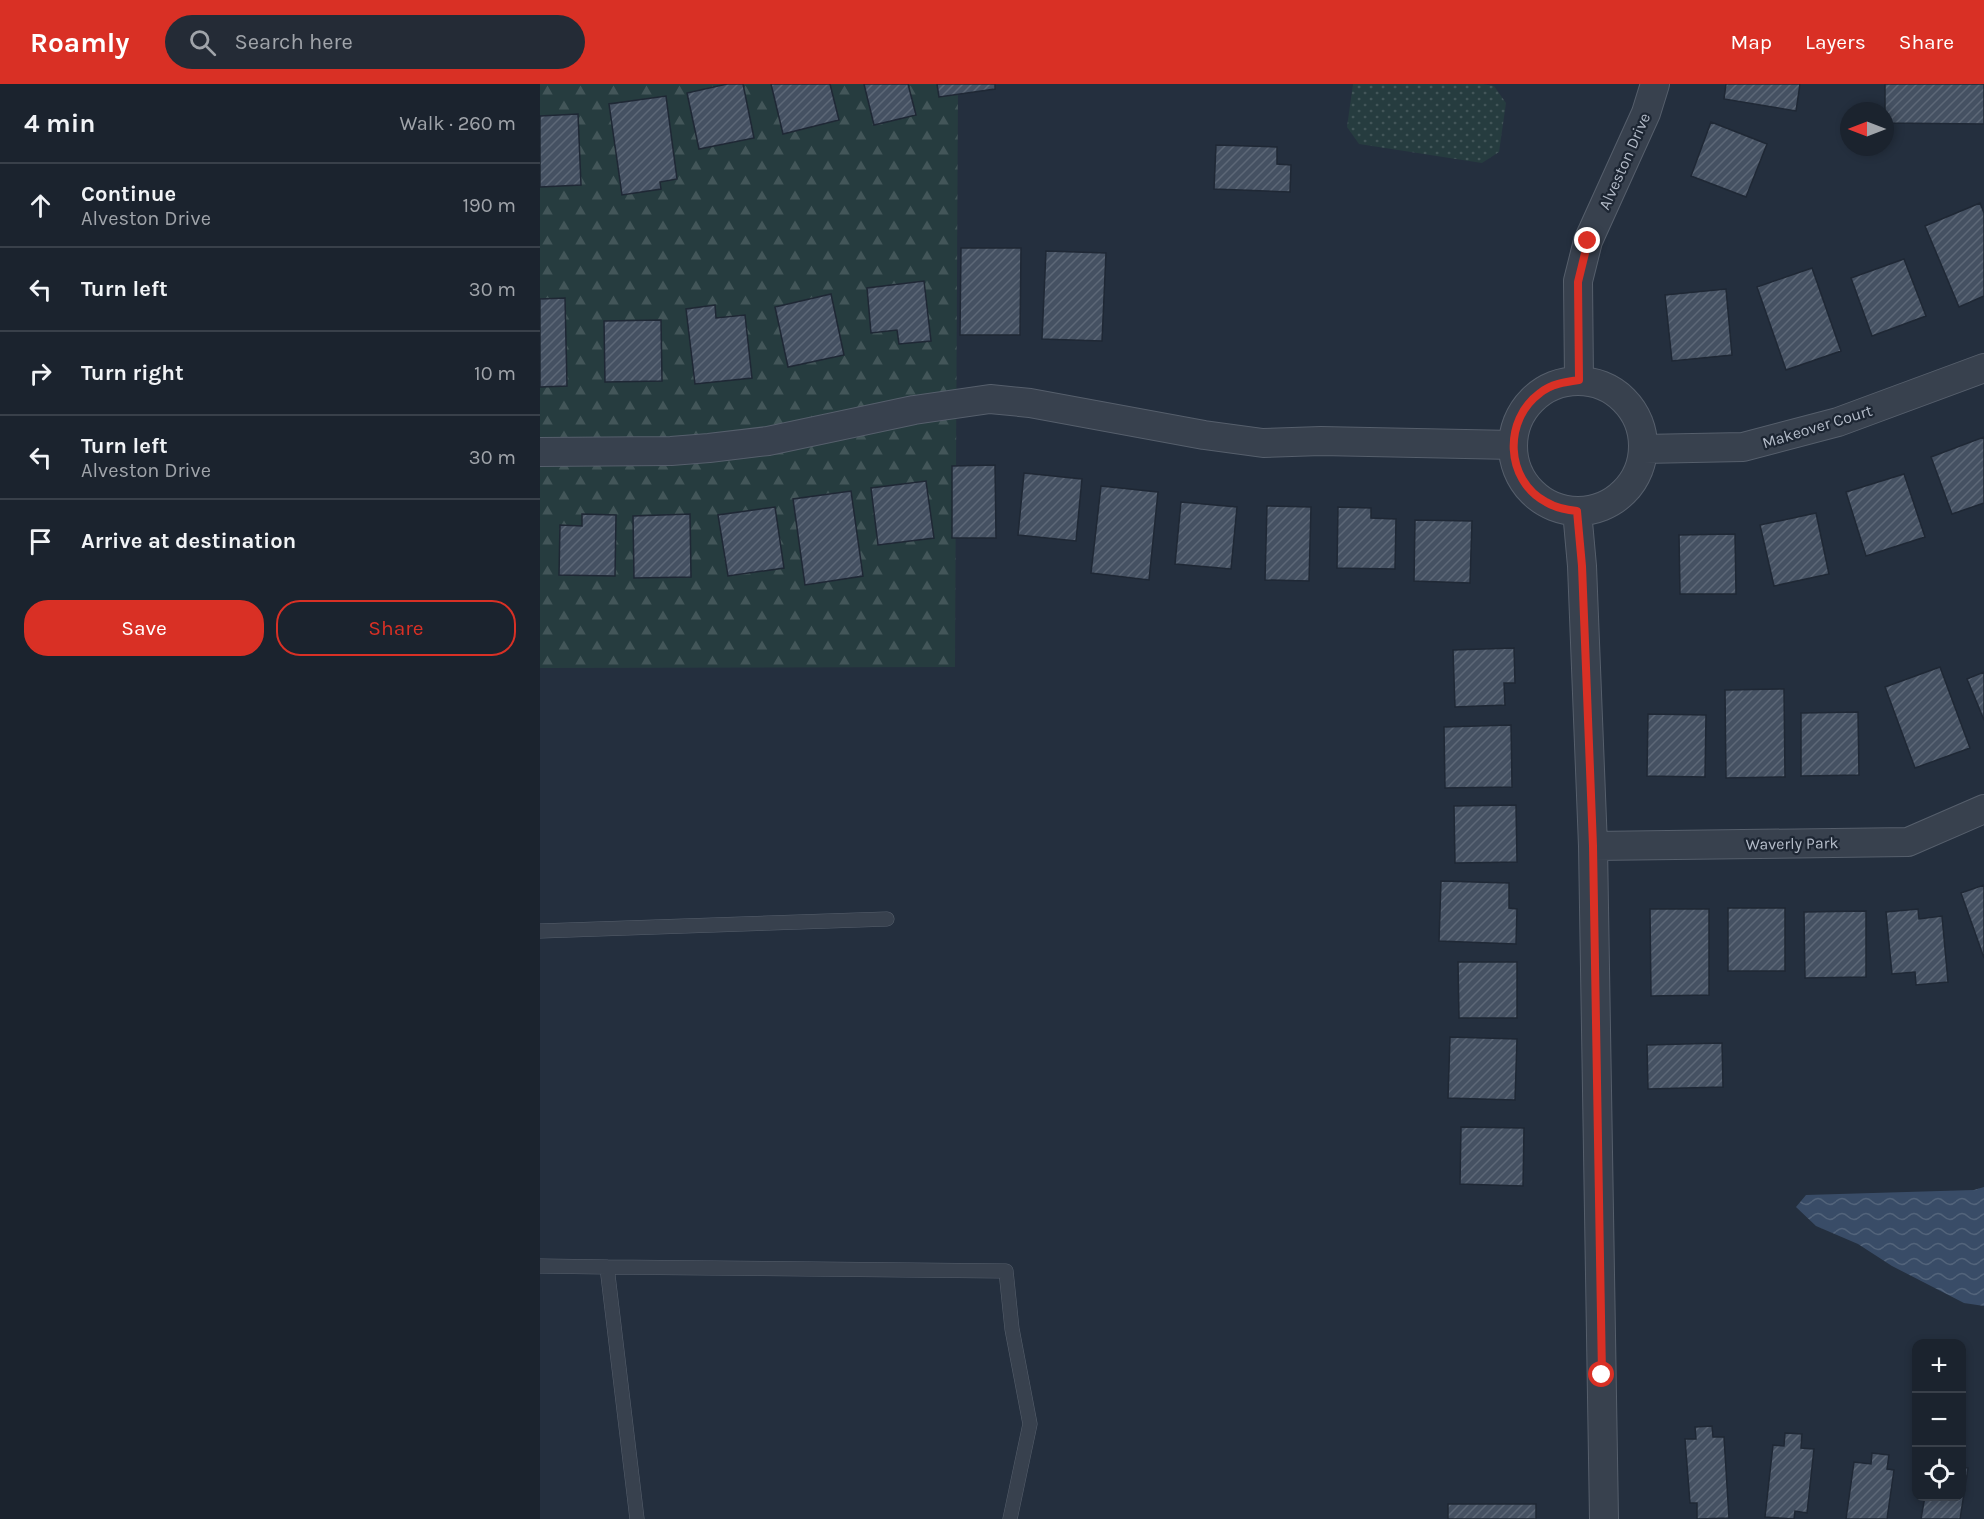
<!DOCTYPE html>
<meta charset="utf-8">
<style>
:root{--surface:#1b232e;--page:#242b36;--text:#f1f3f6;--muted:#a0a4aa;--line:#39404a;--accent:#d93025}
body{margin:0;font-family:Karla,sans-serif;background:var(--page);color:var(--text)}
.controls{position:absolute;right:18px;bottom:18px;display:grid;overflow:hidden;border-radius:12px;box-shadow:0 3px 9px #0003}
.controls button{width:54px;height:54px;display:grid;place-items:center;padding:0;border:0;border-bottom:2px solid var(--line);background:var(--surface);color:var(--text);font:30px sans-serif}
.compass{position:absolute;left:1300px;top:18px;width:54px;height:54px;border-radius:50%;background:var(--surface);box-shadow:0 3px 9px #0003;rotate:270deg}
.stop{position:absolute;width:18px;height:18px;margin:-14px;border:4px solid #d93025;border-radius:50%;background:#fff}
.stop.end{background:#d93025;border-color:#fff;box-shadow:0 2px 6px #0008}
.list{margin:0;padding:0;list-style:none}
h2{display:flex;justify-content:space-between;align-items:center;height:78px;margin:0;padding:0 24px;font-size:26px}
h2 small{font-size:20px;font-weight:400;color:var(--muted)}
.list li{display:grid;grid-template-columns:39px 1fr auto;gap:18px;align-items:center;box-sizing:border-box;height:84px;padding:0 24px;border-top:2px solid var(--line)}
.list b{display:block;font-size:22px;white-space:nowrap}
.list p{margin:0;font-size:20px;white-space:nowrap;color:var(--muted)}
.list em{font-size:20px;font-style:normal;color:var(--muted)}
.actions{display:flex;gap:12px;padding:18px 24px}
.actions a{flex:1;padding:14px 0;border:2px solid var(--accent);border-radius:24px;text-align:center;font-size:21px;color:var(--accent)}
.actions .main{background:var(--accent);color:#fff}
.icon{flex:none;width:33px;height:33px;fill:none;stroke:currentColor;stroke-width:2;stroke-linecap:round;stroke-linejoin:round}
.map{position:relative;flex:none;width:1444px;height:1435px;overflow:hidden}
header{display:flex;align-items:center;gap:36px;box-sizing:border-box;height:84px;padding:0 30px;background:var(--accent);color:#fff}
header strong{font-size:28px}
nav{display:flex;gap:33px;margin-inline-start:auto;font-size:21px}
.search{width:420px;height:54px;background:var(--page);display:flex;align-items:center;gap:15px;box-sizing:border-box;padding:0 21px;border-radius:33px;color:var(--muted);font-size:22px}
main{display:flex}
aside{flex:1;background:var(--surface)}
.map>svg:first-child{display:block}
.forest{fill:url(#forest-firs)}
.park{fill:url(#park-dots)}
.water{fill:url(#water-waves)}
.building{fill:url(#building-hatch);stroke:#1f2835;stroke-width:1.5}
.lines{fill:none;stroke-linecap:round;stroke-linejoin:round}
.lane-casing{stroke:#565f6c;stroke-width:15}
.street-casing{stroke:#565f6c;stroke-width:30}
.lane{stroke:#38414e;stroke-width:14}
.street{stroke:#38414e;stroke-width:28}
.route{stroke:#d93025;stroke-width:8}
.labels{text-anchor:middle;stroke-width:4.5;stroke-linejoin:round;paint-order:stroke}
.street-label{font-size:16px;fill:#b4bcc9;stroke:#1d2633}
</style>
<header>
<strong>Roamly</strong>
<div class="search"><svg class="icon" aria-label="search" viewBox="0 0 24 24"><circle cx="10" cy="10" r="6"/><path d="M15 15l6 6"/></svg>Search here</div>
<nav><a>Map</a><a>Layers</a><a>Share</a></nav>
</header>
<main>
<aside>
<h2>4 min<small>Walk · 260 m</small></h2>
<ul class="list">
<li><svg class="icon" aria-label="ahead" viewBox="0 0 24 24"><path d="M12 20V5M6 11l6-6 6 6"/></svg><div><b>Continue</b><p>Alveston Drive</p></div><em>190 m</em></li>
<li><svg class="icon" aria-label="left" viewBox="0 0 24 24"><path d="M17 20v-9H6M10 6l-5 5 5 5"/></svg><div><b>Turn left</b></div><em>30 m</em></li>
<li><svg class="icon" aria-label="right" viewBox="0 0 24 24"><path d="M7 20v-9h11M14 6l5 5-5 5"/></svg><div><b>Turn right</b></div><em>10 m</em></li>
<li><svg class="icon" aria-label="left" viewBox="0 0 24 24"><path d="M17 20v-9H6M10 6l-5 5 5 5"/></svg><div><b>Turn left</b><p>Alveston Drive</p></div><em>30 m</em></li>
<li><svg class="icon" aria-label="arrive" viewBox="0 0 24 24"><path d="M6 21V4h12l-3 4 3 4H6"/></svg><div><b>Arrive at destination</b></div></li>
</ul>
<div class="actions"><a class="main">Save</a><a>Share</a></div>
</aside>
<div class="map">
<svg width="1444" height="1435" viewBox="0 0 1444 1435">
<defs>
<pattern id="forest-firs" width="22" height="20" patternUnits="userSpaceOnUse" patternTransform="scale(1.5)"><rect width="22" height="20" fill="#263c3f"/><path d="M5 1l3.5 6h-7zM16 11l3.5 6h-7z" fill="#435659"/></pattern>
<pattern id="park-dots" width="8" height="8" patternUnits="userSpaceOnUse" patternTransform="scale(1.5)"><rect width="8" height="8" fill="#263c3f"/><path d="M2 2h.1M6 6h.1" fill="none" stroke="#435659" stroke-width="1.8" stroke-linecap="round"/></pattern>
<pattern id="water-waves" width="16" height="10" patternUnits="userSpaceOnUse" patternTransform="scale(1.5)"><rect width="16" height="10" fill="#394c67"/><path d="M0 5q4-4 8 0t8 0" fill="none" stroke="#53647b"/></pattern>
<pattern id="building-hatch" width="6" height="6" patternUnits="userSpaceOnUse" patternTransform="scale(1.5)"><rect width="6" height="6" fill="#455162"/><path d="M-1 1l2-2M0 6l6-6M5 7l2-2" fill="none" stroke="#5d6877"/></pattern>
</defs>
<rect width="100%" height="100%" fill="#242f3e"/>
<!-- forest -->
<path class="forest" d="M0,0H418L415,583L0,584Z"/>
<!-- park -->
<path class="park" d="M813,0H943L954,2L966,19L959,68L942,79L819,60L807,43Z"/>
<!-- water -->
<path class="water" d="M1444,1103V1222L1424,1219L1352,1182L1318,1160L1276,1142L1256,1123L1266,1111L1434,1106Z"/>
<!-- building -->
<path class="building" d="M187,0H203L214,54L159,65L147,9Z
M231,0H290L299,36L243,50Z
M324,0H368L376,31L334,41Z
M397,0H455V5L399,13Z
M1186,0H1260L1256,27L1184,15Z
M1345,0H1444V40L1345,39Z
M126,12L137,95L120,98L121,105L82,111L69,20Z
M38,30L41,101L0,103V32Z
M1171,38L1227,60L1206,113L1151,92Z
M676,61L737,63V80L751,81L750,108L674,105Z
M1440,119L1444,129V212L1419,223L1385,142Z
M421,164H481L480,251H420Z
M506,167L566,169L562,257L502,255Z
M1364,175L1386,232L1332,252L1311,194Z
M1272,184L1301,267L1246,286L1217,203Z
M384,197L391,257L359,260L357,246L331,249L327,204Z
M1186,205L1192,271L1132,277L1125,211Z
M291,210L304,271L248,283L235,223Z
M25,214L27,302L0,303V215Z
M175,221L176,234L205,231L212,294L155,300L146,225Z
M121,236L122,297L65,298L64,237Z
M1444,353V419L1412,430L1391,373Z
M455,381L456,454H412V382Z
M484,389L542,395L536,457L478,451Z
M1364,390L1385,453L1326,472L1306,408Z
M386,397L394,454L338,461L331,404Z
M561,402L618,408L609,496L551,489Z
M311,407L323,492L265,501L253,415Z
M641,418L697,423L691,485L635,480Z
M727,422L771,423L769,497L725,496Z
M235,423L244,484L188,492L178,431Z
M798,423L831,424V434L856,435L855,485L797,484Z
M1276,429L1289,490L1234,502L1220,441Z
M42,430L76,431L75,492L19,491L20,441L42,442Z
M150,430L151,493L94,494L93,432Z
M875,436L932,437L930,499L874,497Z
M1195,450L1196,510H1140L1139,451Z
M974,564L975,599H964L965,621L915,623L913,566Z
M1400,583L1430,664L1375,684L1345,603Z
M1444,588V636L1427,595Z
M1244,605L1245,693L1186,694L1185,606Z
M1318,628L1319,691L1261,692V629Z
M1108,630L1166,631L1165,693L1107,692Z
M971,641L972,703L905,704L904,643Z
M976,721L977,778L915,779L914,722Z
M901,797L969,799V824L977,825L976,860L899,857Z
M1444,801V874L1421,809Z
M1188,824H1245V887H1188Z
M1110,825H1169V911L1111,912Z
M1378,825L1379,835L1402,832L1408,898L1376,901L1375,888L1352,890L1346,828Z
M1326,827V893L1265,894L1264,828Z
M918,878H977V934H919Z
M910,953L977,955L975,1016L908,1014Z
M1182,959L1183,1003L1108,1005L1107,961Z
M921,1043L984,1044L983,1102L920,1100Z
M1172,1342L1173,1353H1184L1189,1434L1157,1435V1419H1150L1145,1355H1156L1155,1343Z
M1245,1349L1262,1350L1261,1364L1274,1365L1267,1429L1255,1427L1254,1435L1225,1433L1233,1361L1244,1362Z
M1332,1369L1349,1371L1347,1385L1354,1386L1347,1435H1306L1314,1378L1331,1380Z
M1422,1383L1428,1384L1420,1435H1381L1385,1412H1422Z
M908,1420H996V1435H908Z"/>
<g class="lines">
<!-- lane casing -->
<g class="lane-casing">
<path id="lane" d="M0,847L347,835
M0,1182L67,1183
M97,1435L67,1183L466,1187L472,1245L490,1340L470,1435"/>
</g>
<!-- street casing -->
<g class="street-casing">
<path id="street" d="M1039,296L1038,197L1048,157L1106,29L1115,0
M973 362a65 65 0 1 1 130 0a65 65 0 1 1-130 0Z
M1103,365L1203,363L1298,338L1444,284
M0,368L131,367L169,364L228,357L374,326L450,315L490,319L664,351L723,359L781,357L973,361
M1037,427L1042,482L1053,762L1064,1435
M1053,762L1368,758L1444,725"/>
</g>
<!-- lane -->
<use href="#lane" class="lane"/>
<!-- street -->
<use href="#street" class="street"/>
</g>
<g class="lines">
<!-- route -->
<path class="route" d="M1048,157L1038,198L1039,296C1025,298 1011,300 1000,309C963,336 965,396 1006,418C1016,424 1026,426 1037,427L1042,482L1053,762L1062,1291"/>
</g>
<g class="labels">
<!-- street labels -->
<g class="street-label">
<text transform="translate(1084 77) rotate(-66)" y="6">Alveston Drive</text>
<text transform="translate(1277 342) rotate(-17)" y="6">Makeover Court</text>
<text transform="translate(1252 759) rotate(-1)" y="6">Waverly Park</text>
</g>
</g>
</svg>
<div class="controls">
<button>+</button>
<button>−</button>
<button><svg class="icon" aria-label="locate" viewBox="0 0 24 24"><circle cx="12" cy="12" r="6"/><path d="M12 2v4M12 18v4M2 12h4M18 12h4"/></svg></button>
</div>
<svg class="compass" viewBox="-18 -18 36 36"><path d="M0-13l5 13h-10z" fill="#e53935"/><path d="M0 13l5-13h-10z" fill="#a0a4aa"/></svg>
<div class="stop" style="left:1062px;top:1291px"></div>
<div class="stop end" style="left:1048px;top:157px"></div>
</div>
</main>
